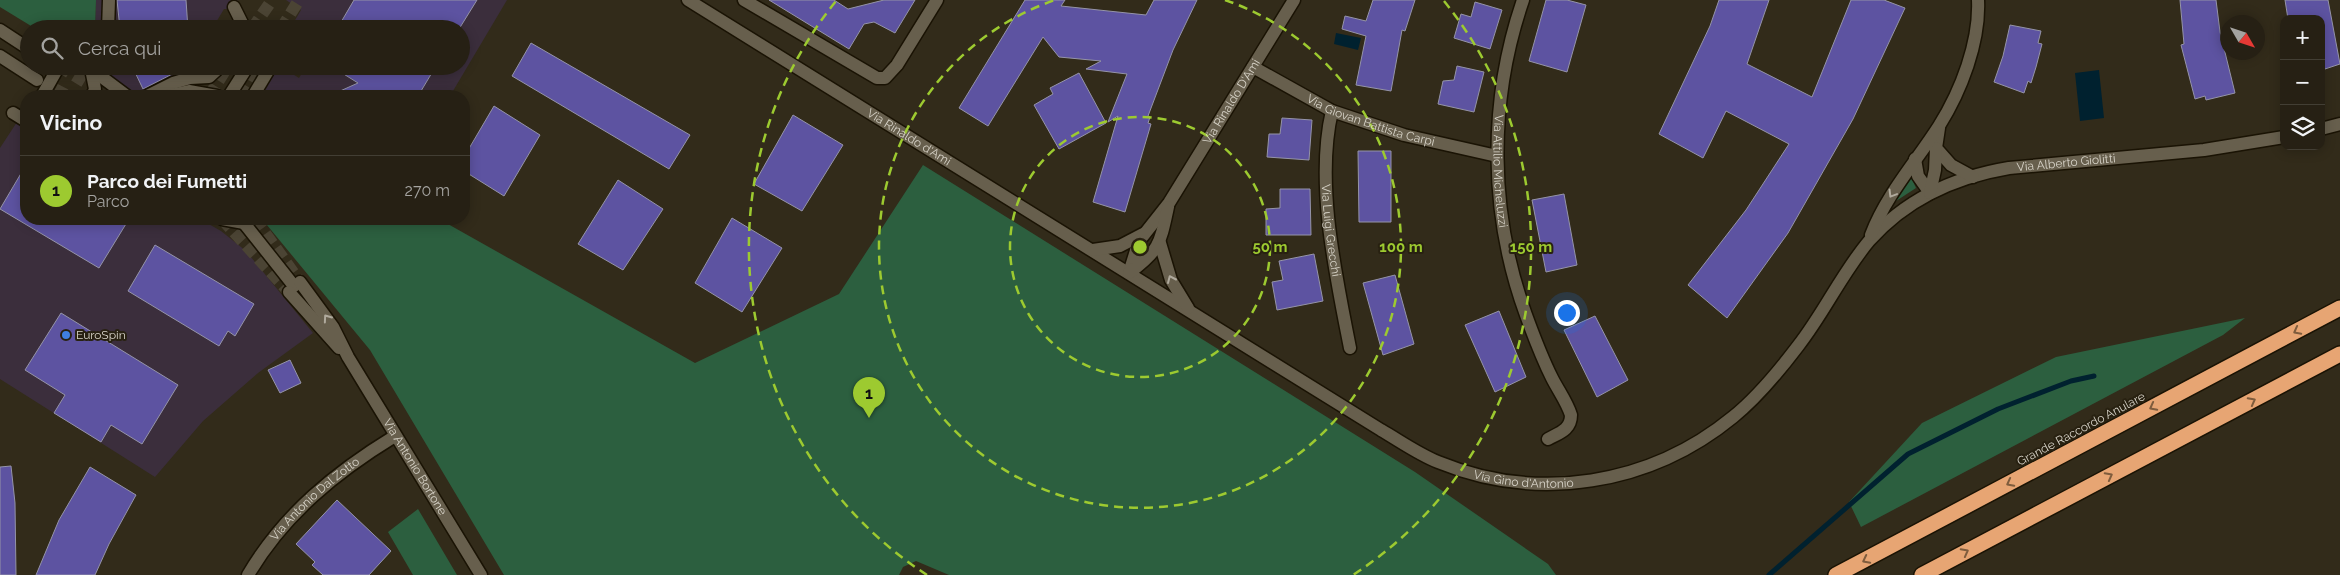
<!DOCTYPE html>
<html lang="it">
<meta charset="utf-8">
<style>
:root{--surface:#262014;--page:#2e281d;--text:#f1f3f6;--muted:#a4a3a0;--line:#423e34;--accent:#9dca30}
body{margin:0;font-family:Raleway,sans-serif;background:var(--page);color:var(--text)}
.controls{position:absolute;right:15px;top:15px;display:grid;overflow:hidden;border-radius:10px;box-shadow:0 2px 12px #0003}
.controls button{width:45px;height:45px;display:grid;place-items:center;padding:0;border:0;border-bottom:1px solid var(--line);background:var(--surface);color:var(--text);font:25px sans-serif}
.compass{position:absolute;left:2220px;top:15px;width:45px;height:45px;border-radius:50%;background:var(--surface);box-shadow:0 2px 12px #0003;rotate:129deg}
.you{position:absolute;left:1566px;top:312px;width:18px;height:18px;margin:-12px;border:4px solid #fff;border-radius:50%;background:#1a73e8;box-shadow:0 0 0 8px #1a73e833}
.badge{display:grid;place-items:center;width:32px;height:32px;border-radius:50%;background:var(--accent);color:#111;font-size:16px;font-weight:700}
.pin{position:absolute;translate:-50% -41px;filter:drop-shadow(0 1px 2px #0008)}
.pin::after{content:'';position:absolute;top:26px;width:18px;height:15px;background:inherit;clip-path:polygon(0 0,100% 0,50% 100%)}
.list{margin:0;padding:0;list-style:none}
h2{display:flex;justify-content:space-between;align-items:center;height:65px;margin:0;padding:0 20px;font-size:21px}
h2 small{font-size:16px;font-weight:400;color:var(--muted)}
.list li{display:grid;grid-template-columns:32px 1fr auto;gap:15px;align-items:center;box-sizing:border-box;height:70px;padding:0 20px;border-top:1px solid var(--line)}
.list b{display:block;font-size:19px;white-space:nowrap}
.list p{margin:0;font-size:16px;white-space:nowrap;color:var(--muted)}
.list em{font-size:16px;font-style:normal;color:var(--muted)}
.icon{flex:none;width:28px;height:28px;fill:none;stroke:currentColor;stroke-width:2;stroke-linecap:round;stroke-linejoin:round}
.map{position:relative;flex:none;width:2340px;height:575px;overflow:hidden}
.search{position:absolute;background:var(--surface);box-shadow:0 2px 12px #0003;left:20px;top:20px;width:450px;height:55px;display:flex;align-items:center;gap:12px;box-sizing:border-box;padding:0 18px;border-radius:28px;color:var(--muted);font-size:19px}
.panel{position:absolute;background:var(--surface);box-shadow:0 2px 12px #0003;left:20px;top:90px;width:450px;height:135px;border-radius:20px}
.map>svg:first-child{display:block}
.commercial{fill:#3b2e3c}
.green{fill:#2c5f3f}
.water{fill:#00212f}
.lines{fill:none;stroke-linecap:round;stroke-linejoin:round}
.stream{stroke:#00212f;stroke-width:5}
.building{fill:#5d53a1;stroke:#9594a8}
.minor-tunnel{stroke:#4b4434;stroke-width:12;stroke-dasharray:12 6;stroke-linecap:butt}
.minor-casing{stroke:#1a1304;stroke-width:15}
.highway-casing{stroke:#1a1304;stroke-width:18}
.minor{stroke:#675f4d;stroke-width:12}
.highway{stroke:#e7a573;stroke-width:15}
.oneway{stroke:#b0aa9d}
.oneway2{stroke:#7e5c3d}
.ring{fill:none;stroke:#9dca30;stroke-width:2.5;stroke-dasharray:9 6}
.shop-dot{fill:#3f7fe0;stroke:#282111;stroke-width:2}
.labels{text-anchor:middle;stroke-width:4;stroke-linejoin:round;paint-order:stroke}
.street-label{font-size:12px;fill:#d7d3c8;stroke:#282111}
.poi-label{font-size:12px;fill:#d7d3c8;stroke:#282111;text-anchor:start}
.centre{fill:#9dca30;stroke:#282111;stroke-width:2.5}
.ring-label{font-size:15px;text-anchor:middle;font-weight:bold;fill:#9dca30;stroke:#282111;stroke-width:4;stroke-linejoin:round;paint-order:stroke}
</style>
<div class="map">
<svg width="2340" height="575" viewBox="0 0 2340 575">
<rect width="100%" height="100%" fill="#322b1a"/>
<!-- commercial -->
<path class="commercial" d="M96,0H238L232,9H224L212,29H95Z
M286,0H507L450,96H261L259,95L277,66H280L299,78L306,66H461V29H305L294,22L301,10Z
M95,66H191L146,94L135,92L95,69Z
M17,122L26,128V219H200L221,231L246,251L313,333L258,373L203,421L155,477L0,379V148Z"/>
<!-- green -->
<path class="green" d="M0,0H96L95,29H36L0,7Z
M923,165L1415,472L1548,564L1556,575H949L916,561L903,567L899,575H504L370,350L262,219H439L695,363L839,294Z
M1911,177L1916,188L1893,203V202Z
M2245,318L2223,335L1861,527L1849,502L1922,423L2056,357Z
M418,509L457,575H413L388,532Z"/>
<!-- water -->
<path class="water" d="M1336,33L1361,38L1358,50L1334,44Z
M2099,70L2104,118L2080,121L2075,73Z"/>
<g class="lines">
<!-- stream -->
<path class="stream" d="M1769,575L1908,454L1998,409L2071,381L2094,376"/>
</g>
<!-- building -->
<path class="building" d="M117,0H186L188,29H120Z
M354,0H477L459,29H337Z
M769,0H834L848,9L884,0H915L895,33L874,22L864,24L849,49Z
M1025,0H1065L1061,6L1146,15L1154,0H1197L1173,50L1148,116L1150,117L1148,123L1151,124L1125,212L1093,202L1118,116L1108,122L1127,74L1086,69L1101,61L1059,57L1043,37L988,126L959,108Z
M1373,0H1415L1405,31L1402,30L1391,91L1356,85L1366,36L1342,29L1345,16L1366,21Z
M1546,0H1567L1586,5L1567,72L1529,61Z
M1719,0H1769L1747,64L1812,97L1851,0H1884L1905,8L1853,119L1788,233L1727,318L1688,285L1746,210L1789,144L1726,111L1703,158L1659,134L1710,26Z
M2180,0H2216L2220,32L2235,93L2206,100L2205,96L2195,99L2181,45L2184,44Z
M2285,0H2328L2340,64L2325,69L2321,59V19H2288Z
M1475,2L1502,10L1490,49L1454,38L1461,14L1471,17Z
M2010,25L2041,31L2038,43L2042,44L2036,67L2031,83L2028,81L2024,93L1994,82L2003,56Z
M531,43L690,135L669,169L512,76Z
M132,66H188L143,89Z
M331,66H436L418,96H329L358,83Z
M1457,66L1484,72L1474,112L1438,104L1443,81L1454,80Z
M1079,73L1106,123L1059,149L1034,105L1053,94L1050,88Z
M494,106L540,135L504,196L464,171V157Z
M793,115L843,145L802,211L754,184Z
M1282,118L1312,120L1309,160L1267,157L1269,134H1280Z
M1358,151H1391V222H1359Z
M26,165V219H129L99,268L0,209Z
M618,180L663,209L623,270L578,244Z
M1280,189H1310L1311,235H1266V209L1280,208Z
M1564,194L1577,265L1546,272L1532,200Z
M732,218L782,248L742,312L695,283Z
M155,245L254,304L235,336L228,331L219,346L128,291Z
M1314,254L1323,301L1277,310L1272,282L1283,280L1279,261Z
M1395,275L1414,344L1383,355L1363,283Z
M1499,311L1526,377L1495,392L1465,325Z
M61,313L178,385L142,444L111,425L101,442L54,413L65,395L25,370Z
M1595,316L1628,380L1597,397L1564,330Z
M290,360L301,383L280,393L268,370Z
M11,466L15,503L16,575H0V467Z
M90,467L136,495L109,544L95,575H36L59,520Z
M337,500L391,551L369,575H323L312,565L315,562L296,544Z"/>
<g class="lines">
<!-- minor-tunnel -->
<path class="minor-tunnel" d="M252,29L272,0
M281,29L299,0
M59,66L85,82L118,96
M39,81L68,96
M209,96L228,66
M240,96L257,66
M222,219L289,292
M255,219L300,282"/>
<!-- minor casing -->
<g class="minor-casing">
<g id="minor">
<path id="s1" d="M688,0L1381,430C1400,441 1418,454 1438,462C1538,503 1650,485 1733,417C1758,397 1779,371 1798,346C1824,313 1842,273 1869,241C1905,200 1955,177 2009,168L2204,150L2284,137"/>
<path d="M744,0L877,78H885L897,65L937,0"/>
<path id="s2" d="M1523,0C1488,102 1489,214 1526,315C1534,337 1542,358 1552,378C1558,390 1567,402 1571,415C1571,430 1559,433 1548,439"/>
<path d="M234,7L245,29"/>
<path d="M108,29L109,0"/>
<path d="M0,30L29,49"/>
<path d="M0,56L37,80"/>
<path d="M90,66L91,69L127,96"/>
<path id="s3" d="M1253,67L1332,111L1404,135L1497,156"/>
<path d="M91,69L95,89L92,96"/>
<path d="M42,96L59,66"/>
<path d="M147,96L173,83L190,78L209,77L221,66"/>
<path d="M166,96L189,91L217,96"/>
<path d="M229,96L248,66"/>
<path d="M253,96L271,66"/>
<path id="s4" d="M1332,111C1315,183 1336,276 1350,348"/>
<path d="M13,113L26,121"/>
<path d="M1939,128L1936,148L1951,165L1973,177"/>
<path d="M2321,129L2340,124"/>
<path d="M1915,159L1918,176L1930,193"/>
<path d="M1930,193L1935,170L1936,148"/>
<path d="M222,219L244,223"/>
<path d="M246,219L244,223L294,286"/>
<path d="M1871,235C1886,195 1916,162 1939,126C1961,91 1980,42 1978,0"/>
<path d="M1160,243L1171,280L1188,308"/>
<path d="M1093,250L1120,246L1143,234"/>
<path id="s5" d="M1129,273L1139,241L1169,203L1294,0"/>
<path d="M1129,273C1160,250 1160,244 1168,207"/>
<path id="s6" d="M300,282L333,327L348,357L481,575"/>
<path d="M289,292L339,348"/>
<path id="s7" d="M248,575C284,514 336,472 395,436"/>
</g>
</g>
<!-- highway casing -->
<g class="highway-casing">
<path id="highway" d="M1836,575L2340,308
M1922,575L2340,354"/>
</g>
<!-- minor -->
<use href="#minor" class="minor"/>
<!-- highway -->
<use href="#highway" class="highway"/>
</g>
<!-- one-way arrows -->
<defs><path id="oneway-chevron" d="M-2-3.5L2.5 0L-2 3.5" fill="none" stroke-width="1.6" stroke-linecap="round" stroke-linejoin="round" transform="scale(1.25)"/></defs>
<g class="oneway">
<use href="#oneway-chevron" transform="translate(1892 194) rotate(121)"/>
<use href="#oneway-chevron" transform="translate(1171 279) rotate(-114)"/>
<use href="#oneway-chevron" transform="translate(327 318) rotate(-125)"/>
</g>
<g class="oneway2">
<use href="#oneway-chevron" transform="translate(2297 331) rotate(152)"/>
<use href="#oneway-chevron" transform="translate(2252 401) rotate(-28)"/>
<use href="#oneway-chevron" transform="translate(2153 407) rotate(152)"/>
<use href="#oneway-chevron" transform="translate(2109 476) rotate(-28)"/>
<use href="#oneway-chevron" transform="translate(2010 483) rotate(152)"/>
<use href="#oneway-chevron" transform="translate(1965 552) rotate(-28)"/>
<use href="#oneway-chevron" transform="translate(1866 560) rotate(153)"/>
</g>
<!-- distance rings -->
<g class="ring">
<circle cx="1140" cy="247" r="130"/>
<path d="M1225 0A261 261 0 1 1 1055 0"/>
<path d="M927 575A391 391 0 0 1 836 1M1444 1A391 391 0 0 1 1353 575"/>
</g>
<!-- markers -->
<circle class="shop-dot" cx="66" cy="335" r="5"/>
<g class="labels">
<!-- street labels -->
<g class="street-label">
<text dy="4" stroke="none"><textPath href="#s5" startOffset="201">Via Rinaldo D'Ami</textPath></text>
<text dy="4" stroke="none"><textPath href="#s3" startOffset="130">Via Giovan Battista Carpi</textPath></text>
<text dy="4" stroke="none"><textPath href="#s1" startOffset="260">Via Rinaldo d'Ami</textPath></text>
<text dy="4" stroke="none"><textPath href="#s1" startOffset="1636">Via Alberto Giolitti</textPath></text>
<text dy="4" stroke="none"><textPath href="#s2" startOffset="174">Via Attilio Micheluzzi</textPath></text>
<text dy="4" stroke="none"><textPath href="#s4" startOffset="120">Via Luigi Grecchi</textPath></text>
<text transform="translate(2081 429) rotate(-28)" y="4">Grande Raccordo Anulare</text>
<text dy="4" stroke="none"><textPath href="#s6" startOffset="218">Via Antonio Bortone</textPath></text>
<text dy="4" stroke="none"><textPath href="#s1" startOffset="969">Via Gino d'Antonio</textPath></text>
<text dy="4" stroke="none"><textPath href="#s7" startOffset="102">Via Antonio Dal Zotto</textPath></text>
</g>
<!-- poi labels -->
<g class="poi-label">
<text x="76" y="339">EuroSpin</text>
</g>
</g>
<circle cx="1140" cy="247" r="8" class="centre"/>
<g class="ring-label">
<text x="1270" y="252">50 m</text>
<text x="1401" y="252">100 m</text>
<text x="1531" y="252">150 m</text>
</g>
</svg>
<div class="controls">
<button>+</button>
<button>−</button>
<button><svg class="icon" aria-label="layers" viewBox="0 0 24 24"><path d="M12 4l9 5-9 5-9-5zM3 14l9 5 9-5"/></svg></button>
</div>
<svg class="compass" viewBox="-18 -18 36 36"><path d="M0-13l5 13h-10z" fill="#e53935"/><path d="M0 13l5-13h-10z" fill="#a4a3a0"/></svg>
<div class="you"></div>
<div class="pin badge" style="left:869px;top:418px">1</div>
<div class="search"><svg class="icon" aria-label="search" viewBox="0 0 24 24"><circle cx="10" cy="10" r="6"/><path d="M15 15l6 6"/></svg>Cerca qui</div>
<section class="panel">
<h2>Vicino<small></small></h2>
<ul class="list">
<li><span class="badge">1</span><div><b>Parco dei Fumetti</b><p>Parco</p></div><em>270 m</em></li>
</ul>
</section>
</div>
